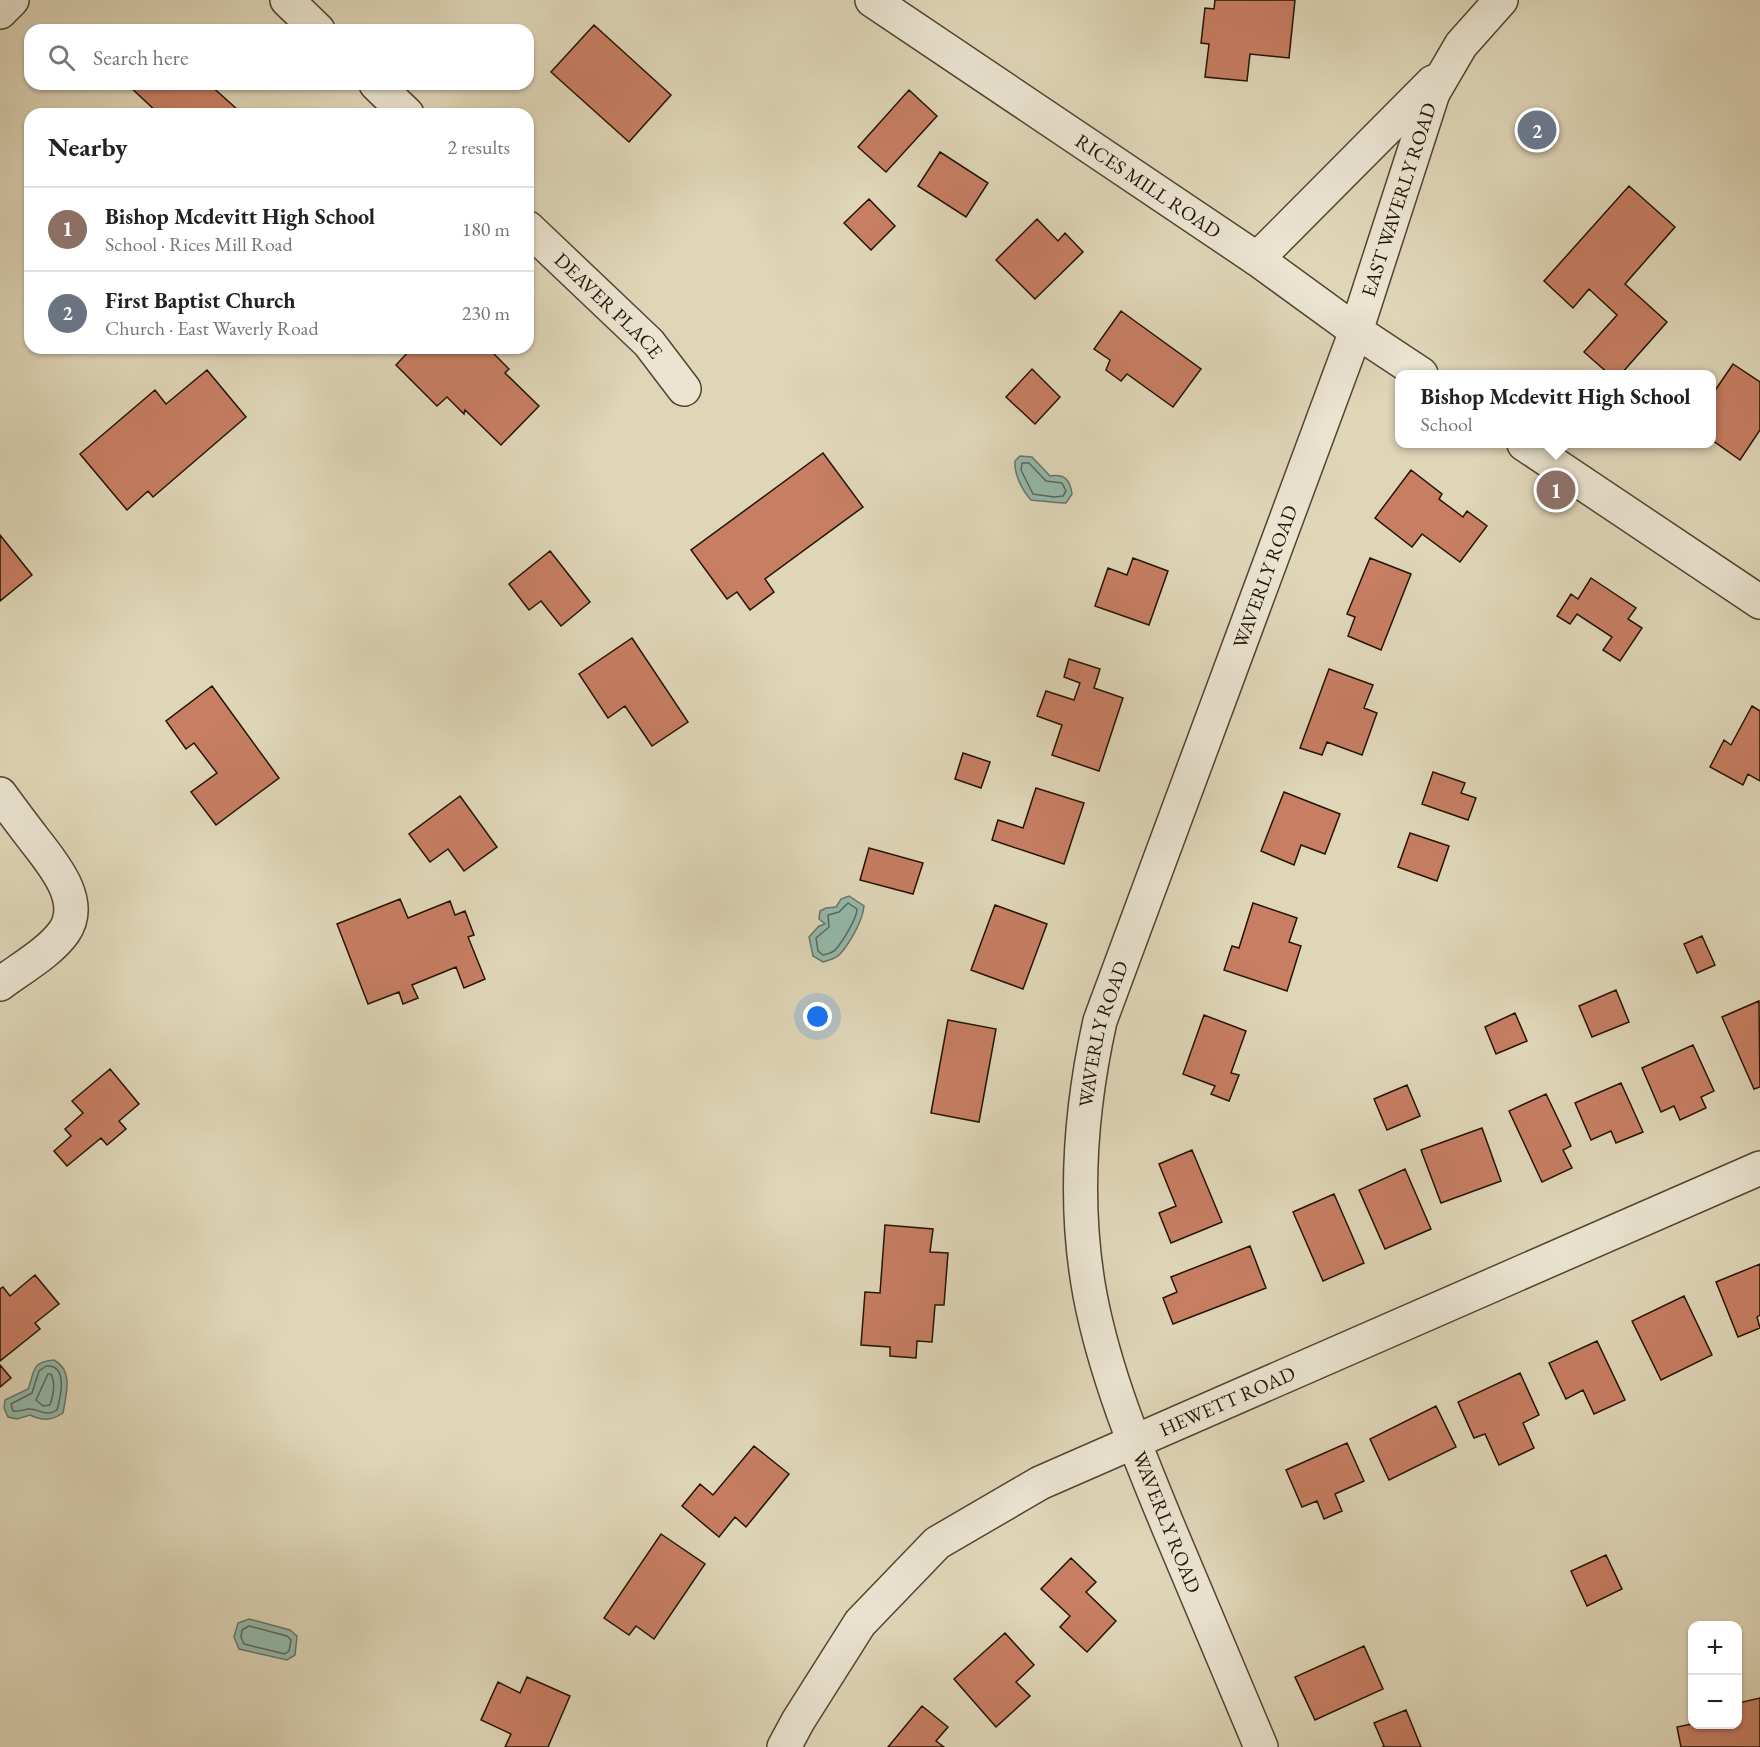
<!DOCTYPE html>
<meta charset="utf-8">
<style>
:root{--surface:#fff;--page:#f2f2f2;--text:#222;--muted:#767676;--line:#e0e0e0;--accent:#db2777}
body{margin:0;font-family:"EB Garamond",serif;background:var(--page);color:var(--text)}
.controls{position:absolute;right:18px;bottom:18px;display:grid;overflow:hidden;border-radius:12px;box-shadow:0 2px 4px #0004}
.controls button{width:54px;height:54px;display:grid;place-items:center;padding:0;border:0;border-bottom:2px solid var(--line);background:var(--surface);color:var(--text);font:30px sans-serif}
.you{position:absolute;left:818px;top:1017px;width:21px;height:21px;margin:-15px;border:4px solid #fff;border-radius:50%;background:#1a73e8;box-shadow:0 0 0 9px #1a73e833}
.badge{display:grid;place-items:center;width:39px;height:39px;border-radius:50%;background:var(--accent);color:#fff;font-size:20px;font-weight:700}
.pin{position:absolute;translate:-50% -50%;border:3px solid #fff;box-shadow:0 2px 6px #0006}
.popup{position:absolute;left:1395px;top:370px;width:321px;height:78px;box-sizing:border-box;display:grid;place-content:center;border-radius:12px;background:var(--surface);filter:drop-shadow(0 2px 4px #0005);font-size:20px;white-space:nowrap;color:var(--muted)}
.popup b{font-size:22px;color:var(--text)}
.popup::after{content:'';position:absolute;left:50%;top:100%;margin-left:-12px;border:12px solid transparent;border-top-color:var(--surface)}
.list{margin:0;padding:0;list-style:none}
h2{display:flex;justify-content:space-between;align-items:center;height:78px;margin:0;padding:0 24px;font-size:26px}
h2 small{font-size:20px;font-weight:400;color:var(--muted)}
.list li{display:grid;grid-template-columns:39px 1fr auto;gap:18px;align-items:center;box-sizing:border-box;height:84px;padding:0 24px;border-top:2px solid var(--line)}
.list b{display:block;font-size:22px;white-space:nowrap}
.list p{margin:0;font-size:20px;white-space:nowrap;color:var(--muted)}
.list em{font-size:20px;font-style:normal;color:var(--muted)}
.icon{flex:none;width:33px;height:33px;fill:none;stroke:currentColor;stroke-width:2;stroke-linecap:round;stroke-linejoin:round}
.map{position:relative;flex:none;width:1760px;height:1747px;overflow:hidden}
.search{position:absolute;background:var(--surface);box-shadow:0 2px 4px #0004;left:24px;top:24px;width:510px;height:66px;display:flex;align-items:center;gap:15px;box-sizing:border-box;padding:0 21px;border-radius:18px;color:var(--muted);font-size:22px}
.panel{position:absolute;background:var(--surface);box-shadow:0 2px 4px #0004;left:24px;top:108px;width:510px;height:246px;border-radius:18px}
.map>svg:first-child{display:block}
.water{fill:#94b9ab;stroke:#677768;stroke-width:1.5}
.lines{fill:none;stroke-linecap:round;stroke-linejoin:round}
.shore{stroke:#5c6657;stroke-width:1.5}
.building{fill:#c77e63;stroke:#241403;stroke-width:1.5}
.minor-casing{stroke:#534430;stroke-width:36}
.tertiary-casing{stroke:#534430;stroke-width:36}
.minor{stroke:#eae4d1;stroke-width:33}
.tertiary{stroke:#eae4d1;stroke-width:33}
.labels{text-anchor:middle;stroke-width:4.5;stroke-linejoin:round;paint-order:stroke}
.street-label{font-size:20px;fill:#241403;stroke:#eae4d1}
</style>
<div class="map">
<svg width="1760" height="1747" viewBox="0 0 1760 1747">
<rect width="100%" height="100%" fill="#dfd6b8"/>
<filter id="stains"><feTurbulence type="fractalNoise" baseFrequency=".00333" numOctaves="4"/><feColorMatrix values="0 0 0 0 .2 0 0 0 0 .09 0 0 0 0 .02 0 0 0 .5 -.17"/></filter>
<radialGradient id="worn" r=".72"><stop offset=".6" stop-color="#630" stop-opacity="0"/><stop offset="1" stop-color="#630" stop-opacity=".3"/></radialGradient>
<!-- water -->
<path class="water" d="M1020,456L1032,457L1050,476C1064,474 1070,479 1072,494L1066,503C1054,503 1042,501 1031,500C1022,490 1014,474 1015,461Z
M849,896L864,906C863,920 850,943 840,954C836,959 829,960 823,962L813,956L809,937L819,926L825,924L819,919L820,911L826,908L836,907L841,899Z
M54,1360C74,1371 66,1394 63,1413C51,1421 43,1421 30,1415L17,1419L8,1417L4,1408L5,1400L28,1389C35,1371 31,1362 54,1360Z
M249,1619L290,1630L297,1636L295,1655L287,1660L239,1649L234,1637L238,1623Z"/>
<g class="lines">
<!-- shore -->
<path class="shore" d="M1022,463H1029L1046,481L1062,483L1066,491L1063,496L1054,497L1033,494L1021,470Z
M848,903L857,909C857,918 843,941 836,949C833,953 828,954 823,955L818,951L816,938L829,927L828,915L839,912Z
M46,1366C68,1364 61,1396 57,1410C45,1418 39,1408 28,1409C22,1410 19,1412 13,1411L11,1404L32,1393L39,1371Z
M48,1374H51C56,1383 53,1396 50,1405L43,1406L36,1400Z
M249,1626L287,1636L291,1640L289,1651L285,1654L244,1644L241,1637L242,1630Z"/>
</g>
<!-- building -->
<path class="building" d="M1215,0H1295L1289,58L1250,54L1247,81L1205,77L1209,44L1201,43L1205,8L1214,9Z
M594,25L671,95L629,142L551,72Z
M127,84H209L238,110L234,114H159Z
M909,90L937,116L886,172L858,147Z
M940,152L988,183L966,217L918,186Z
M1629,186L1675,227L1625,284L1667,322L1621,374H1609L1584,352L1617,315L1589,289L1573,308L1544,281Z
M869,199L895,226L871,250L844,223Z
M1037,219L1058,241L1065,233L1083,252L1035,299L996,260Z
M1121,311L1201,369L1173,407L1127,374L1121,381L1106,370L1110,360L1094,349Z
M412,348H495L492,352L509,369L505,373L539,406L501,445L465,410L464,414L447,397L437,406L396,365Z
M1733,364L1760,382V430L1740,460L1712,440V395Z
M1032,369L1060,397L1035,424L1006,397Z
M207,370L246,417L153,497L148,491L127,510L80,454L155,390L166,404Z
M823,453L863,507L765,579L774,592L750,610L737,592L727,599L691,550Z
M1411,470L1442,494L1439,499L1463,517L1467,511L1487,526L1460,562L1422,534L1412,547L1375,518Z
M0,535L32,575L0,601Z
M550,551L590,602L561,626L541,601L529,610L509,584Z
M1133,558L1168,571L1149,625L1095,606L1108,568L1127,575Z
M1370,558L1411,574L1381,650L1348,636L1355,617L1347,614Z
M1591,578L1636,608L1628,619L1642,628L1620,661L1603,650L1612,637L1577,614L1570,624L1557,616L1571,594L1578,599Z
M632,638L688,722L652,746L625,706L608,718L579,674Z
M1069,659L1100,669L1094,688L1123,698L1099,771L1052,755L1062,725L1037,716L1046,691L1074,700L1080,683L1064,677Z
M1329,669L1373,685L1364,708L1377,713L1362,755L1327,742L1322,755L1300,748Z
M212,686L279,778L216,825L191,792L217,773L194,743L186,749L166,721Z
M1752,706L1760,711V781L1748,774L1743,785L1710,767L1724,740L1731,745Z
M963,753L990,762L981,788L955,779Z
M1433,772L1465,783L1461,793L1476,798L1468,820L1422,804Z
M1036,788L1084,803L1064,864L992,840L998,820L1023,828Z
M1284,792L1340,814L1325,854L1301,845L1294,865L1261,851Z
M460,796L497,847L464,871L448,849L430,862L409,834Z
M1410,833L1449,846L1437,881L1398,867Z
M869,848L923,863L913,894L860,880Z
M400,899L408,918L450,901L455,915L465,911L474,935L468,937L485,979L464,988L456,967L412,985L418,998L403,1004L399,992L368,1004L337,924Z
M1253,903L1297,918L1289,942L1301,946L1287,991L1224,970L1232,946L1239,948Z
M995,905L1047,924L1023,989L971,970Z
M1702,936L1715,965L1697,973L1684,944Z
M1616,990L1629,1022L1592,1037L1579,1006Z
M1759,1001L1760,1087L1754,1089L1722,1017Z
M1515,1013L1527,1041L1496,1054L1485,1027Z
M1204,1015L1246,1031L1231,1073L1239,1075L1229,1101L1211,1094L1215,1086L1183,1074Z
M948,1020L996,1029L979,1122L931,1113Z
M1693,1045L1714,1091L1701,1097L1706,1108L1680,1120L1674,1106L1661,1112L1642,1068Z
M110,1069L139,1104L119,1121L126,1129L107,1145L101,1138L67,1166L54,1151L71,1136L65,1129L83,1113L72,1101Z
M1621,1083L1643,1132L1616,1143L1611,1131L1591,1140L1575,1103Z
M1407,1085L1420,1116L1387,1130L1374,1099Z
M1546,1094L1571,1146L1563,1150L1572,1168L1542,1182L1509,1111Z
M1482,1128L1501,1181L1441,1203L1421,1150Z
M1192,1150L1222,1222L1171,1243L1159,1213L1176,1206L1159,1164Z
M1405,1169L1431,1229L1385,1249L1359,1190Z
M1334,1194L1364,1263L1323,1281L1293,1212Z
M885,1225L933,1229L930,1252L948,1253L944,1305H935L932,1342L917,1341L916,1358L890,1356V1347L861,1345L865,1292L880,1293Z
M1250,1246L1266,1288L1173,1324L1163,1298L1177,1292L1171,1277Z
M1760,1264V1315L1757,1317L1760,1328L1738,1337L1716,1282Z
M35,1275L59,1304L35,1323L40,1329L0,1361V1289L3,1287L10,1296Z
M1684,1296L1712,1355L1661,1380L1632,1321Z
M1597,1341L1625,1400L1594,1414L1583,1390L1566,1399L1549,1363Z
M0,1365L11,1378L0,1387Z
M1520,1373L1539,1415L1523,1423L1534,1448L1499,1465L1485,1434L1474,1438L1458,1402Z
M1436,1406L1456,1447L1389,1480L1370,1439Z
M1347,1443L1364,1481L1335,1494L1342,1511L1324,1519L1317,1501L1302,1507L1286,1470Z
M754,1446L789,1474L746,1527L735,1517L719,1537L682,1506L700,1484L713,1495Z
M661,1534L705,1564L654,1639L636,1626L629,1635L604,1618Z
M1606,1555L1622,1589L1587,1606L1571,1571Z
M1071,1558L1096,1582L1086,1592L1116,1621L1087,1652L1060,1627L1070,1616L1041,1589Z
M1005,1633L1034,1665L1016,1682L1030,1696L996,1727L954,1679Z
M1364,1646L1383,1689L1315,1720L1295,1677Z
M527,1677L570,1696L548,1747H505L511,1734L481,1720L498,1682L520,1693Z
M1760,1698V1747H1681L1677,1727L1692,1724H1738V1703Z
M922,1706L948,1727L936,1741L944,1747H888Z
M1406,1710L1421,1747H1382L1384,1746L1374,1723Z"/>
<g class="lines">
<!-- minor casing -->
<g class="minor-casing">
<g id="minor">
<path d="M287,0L318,30"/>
<path d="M0,12L12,0"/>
<path d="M376,84L407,114"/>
<path id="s1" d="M528,228L649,343L684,389"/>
<path d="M1257,259L1433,82"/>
<path d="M0,794C11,809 22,824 33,838C51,862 86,900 64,932C50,952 20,969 0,984"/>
<path id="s2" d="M784,1747L798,1721L860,1623L937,1543L1040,1483L1760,1168"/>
<path id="s3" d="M1261,1747C1230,1673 1199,1599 1168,1526C1137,1451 1105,1374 1090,1295C1073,1203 1080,1111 1100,1021L1356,331L1433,93L1461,45L1501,0"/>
</g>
</g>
<!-- tertiary casing -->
<g class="tertiary-casing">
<g id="tertiary">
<path id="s4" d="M872,0L1257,259L1356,331L1421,374"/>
<path d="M1524,444L1760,602"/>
</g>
</g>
<!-- minor -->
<use href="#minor" class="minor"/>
<!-- tertiary -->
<use href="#tertiary" class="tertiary"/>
</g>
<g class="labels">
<!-- street labels -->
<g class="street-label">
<text dy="7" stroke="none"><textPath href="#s4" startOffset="333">RICES MILL ROAD</textPath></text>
<text dy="7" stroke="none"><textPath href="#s3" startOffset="1634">EAST WAVERLY ROAD</textPath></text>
<text dy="7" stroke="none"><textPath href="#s1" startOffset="112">DEAVER PLACE</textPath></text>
<text dy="7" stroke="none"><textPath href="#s3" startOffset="1234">WAVERLY ROAD</textPath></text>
<text dy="7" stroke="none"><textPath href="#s3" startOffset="748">WAVERLY ROAD</textPath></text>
<text dy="7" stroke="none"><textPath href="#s2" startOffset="580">HEWETT ROAD</textPath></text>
<text transform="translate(1167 1522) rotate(68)" y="7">WAVERLY ROAD</text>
</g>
</g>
<rect width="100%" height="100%" filter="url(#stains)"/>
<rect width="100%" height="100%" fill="url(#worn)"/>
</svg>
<div class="controls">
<button>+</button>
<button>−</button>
</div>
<div class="you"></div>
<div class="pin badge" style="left:1556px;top:490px;background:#8d6e63">1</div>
<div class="popup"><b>Bishop Mcdevitt High School</b>School</div>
<div class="pin badge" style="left:1537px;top:130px;background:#6b7280">2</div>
<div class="search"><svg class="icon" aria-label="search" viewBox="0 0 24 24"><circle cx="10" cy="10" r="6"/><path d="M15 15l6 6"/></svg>Search here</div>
<section class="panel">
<h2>Nearby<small>2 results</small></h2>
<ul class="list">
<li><span class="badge" style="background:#8d6e63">1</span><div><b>Bishop Mcdevitt High School</b><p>School · Rices Mill Road</p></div><em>180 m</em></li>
<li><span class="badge" style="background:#6b7280">2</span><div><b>First Baptist Church</b><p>Church · East Waverly Road</p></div><em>230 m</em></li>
</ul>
</section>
</div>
